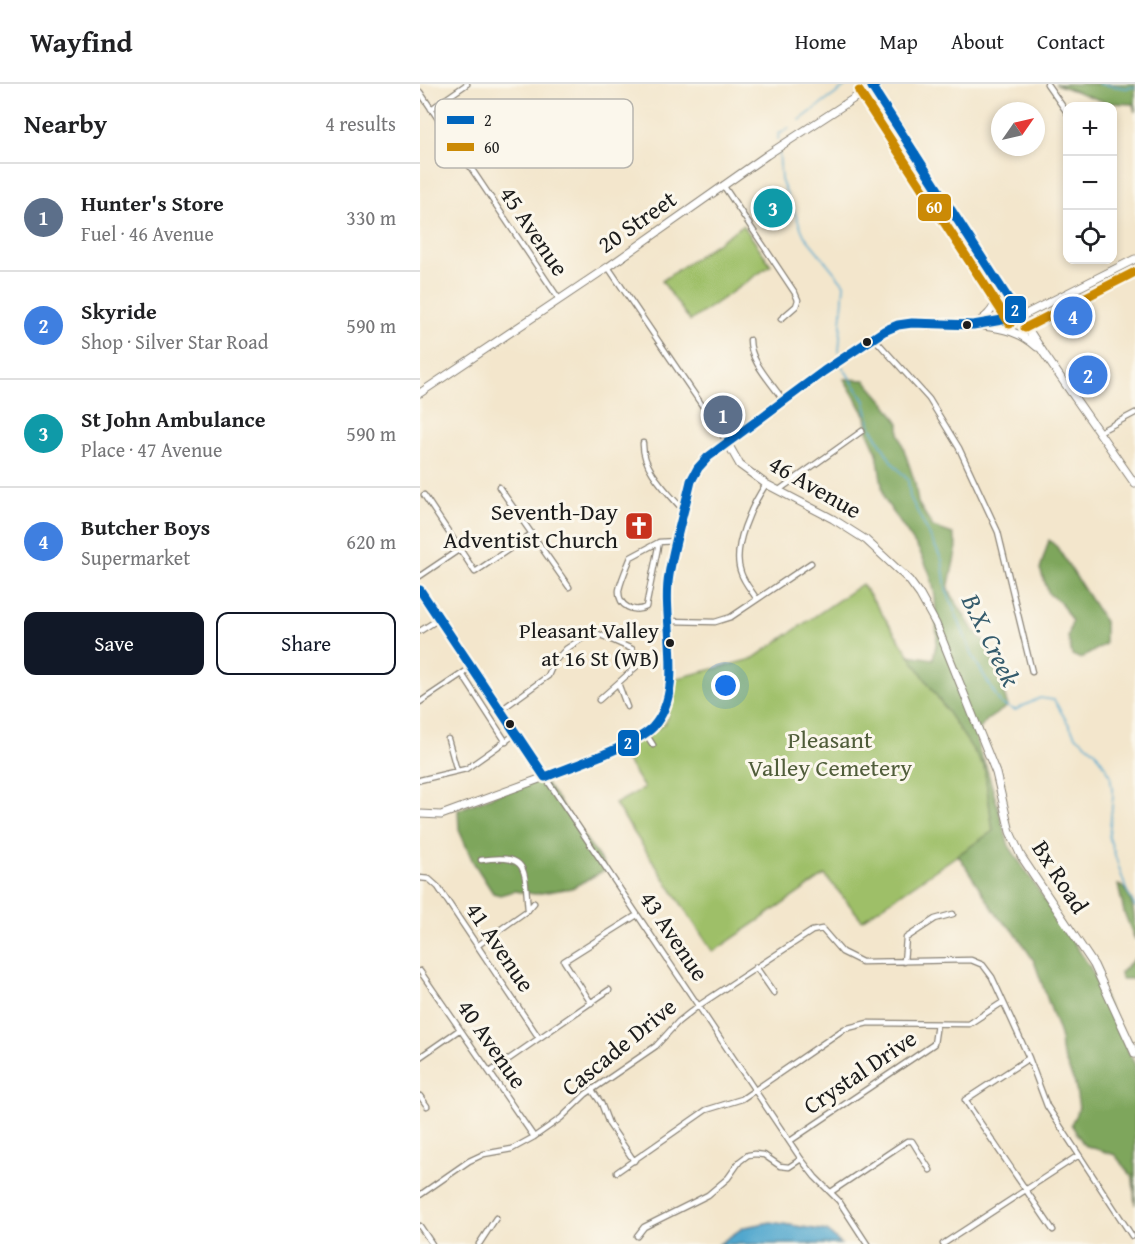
<!DOCTYPE html>
<meta charset="utf-8">
<style>
:root{--surface:#fff;--page:#f6f6f6;--text:#202124;--muted:#757577;--line:#e0e0e0;--accent:#111827}
body{margin:0;font-family:"Gentium Book Plus",serif;background:var(--page);color:var(--text)}
.controls{position:absolute;right:18px;top:18px;display:grid;overflow:hidden;border-radius:12px;box-shadow:0 3px 9px #0003}
.controls button{width:54px;height:54px;display:grid;place-items:center;padding:0;border:0;border-bottom:2px solid var(--line);background:var(--surface);color:var(--text);font:30px sans-serif}
.compass{position:absolute;left:571px;top:18px;width:54px;height:54px;border-radius:50%;background:var(--surface);box-shadow:0 3px 9px #0003;rotate:56deg}
.you{position:absolute;left:306px;top:602px;width:21px;height:21px;margin:-15px;border:4px solid #fff;border-radius:50%;background:#1a73e8;box-shadow:0 0 0 9px #1a73e833}
.badge{display:grid;place-items:center;width:39px;height:39px;border-radius:50%;background:var(--accent);color:#fff;font-size:20px;font-weight:700}
.pin{position:absolute;translate:-50% -50%;border:3px solid #fff;box-shadow:0 2px 6px #0006}
.list{margin:0;padding:0;list-style:none}
h2{display:flex;justify-content:space-between;align-items:center;height:78px;margin:0;padding:0 24px;font-size:26px}
h2 small{font-size:20px;font-weight:400;color:var(--muted)}
.list li{display:grid;grid-template-columns:39px 1fr auto;gap:18px;align-items:center;box-sizing:border-box;height:108px;padding:0 24px;border-top:2px solid var(--line)}
.list b{display:block;font-size:22px;white-space:nowrap}
.list p{margin:0;font-size:20px;white-space:nowrap;color:var(--muted)}
.list em{font-size:20px;font-style:normal;color:var(--muted)}
.actions{display:flex;gap:12px;padding:18px 24px}
.actions a{flex:1;padding:14px 0;border:2px solid var(--accent);border-radius:12px;text-align:center;font-size:21px;color:var(--accent)}
.actions .main{background:var(--accent);color:#fff}
.icon{flex:none;width:33px;height:33px;fill:none;stroke:currentColor;stroke-width:2;stroke-linecap:round;stroke-linejoin:round}
.map{position:relative;flex:none;width:715px;height:1160px;overflow:hidden}
header{display:flex;align-items:center;gap:36px;box-sizing:border-box;height:84px;padding:0 30px;background:var(--surface);border-bottom:2px solid var(--line)}
header strong{font-size:28px}
nav{display:flex;gap:33px;margin-inline-start:auto;font-size:21px}
main{display:flex}
aside{flex:1;background:var(--surface)}
.map>svg:first-child{display:block}
.green{fill:#9ebf68;stroke:#5d6e42;stroke-width:1.5}
.forest{fill:#7ea65c;stroke:#4d613c;stroke-width:1.5}
.water{fill:#51a7ce;stroke:#366275;stroke-width:1.5}
.lines{fill:none;stroke-linecap:round;stroke-linejoin:round}
.stream{stroke:#51a7ce;stroke-width:1.5}
.street-casing{stroke:#888174;stroke-width:7}
.secondary-casing{stroke:#888174;stroke-width:9}
.street{stroke:#fff;stroke-width:4.5}
.secondary{stroke:#fff;stroke-width:7}
.bus-1-casing{stroke:#fbf7ec;stroke-width:14}
.bus-2-casing{stroke:#fbf7ec;stroke-width:14}
.bus-1{stroke:#0065bd;stroke-width:9}
.bus-2{stroke:#cb8a06;stroke-width:9}
.bus-dot{fill:#1c1c1c;stroke:#fbf7ec;stroke-width:2}
.labels{text-anchor:middle;stroke-width:6;stroke-linejoin:round;paint-order:stroke}
.bus-label{font-size:22px;fill:#1c1c1c;stroke:#fbf7ec;text-anchor:end}
.street-label{font-size:24px;fill:#1c1c1c;stroke:#fbf7ec}
.poi-label{font-size:24px;fill:#1c1c1c;stroke:#fbf7ec;text-anchor:end}
.park-label{font-size:24px;fill:#505d3a;stroke:#fbf7ec}
.water-label{font-size:26px;font-style:italic;fill:#345b6c;stroke:#fbf7ec}
.key{fill:#fbf7ec;stroke:#b8b5ae;stroke-width:1.5}
.key-label{font-size:16px;fill:#1c1c1c}
.line-badge{stroke:#fbf7ec;stroke-width:2}
.badge-label{font-size:16px;text-anchor:middle;font-weight:bold;fill:#fff}
</style>
<header>
<strong>Wayfind</strong>
<nav><a>Home</a><a>Map</a><a>About</a><a>Contact</a></nav>
</header>
<main>
<aside>
<h2>Nearby<small>4 results</small></h2>
<ul class="list">
<li><span class="badge" style="background:#5c6f8a">1</span><div><b>Hunter's Store</b><p>Fuel · 46 Avenue</p></div><em>330 m</em></li>
<li><span class="badge" style="background:#3f7fe0">2</span><div><b>Skyride</b><p>Shop · Silver Star Road</p></div><em>590 m</em></li>
<li><span class="badge" style="background:#0f9aa8">3</span><div><b>St John Ambulance</b><p>Place · 47 Avenue</p></div><em>590 m</em></li>
<li><span class="badge" style="background:#3f7fe0">4</span><div><b>Butcher Boys</b><p>Supermarket</p></div><em>620 m</em></li>
</ul>
<div class="actions"><a class="main">Save</a><a>Share</a></div>
</aside>
<div class="map">
<svg width="715" height="1160" viewBox="0 0 715 1160">
<rect width="100%" height="100%" fill="#fbf7ec"/>
<filter id="ink" filterUnits="userSpaceOnUse"><feTurbulence type="fractalNoise" baseFrequency=".0167" numOctaves="2"/><feDisplacementMap in="SourceGraphic" scale="12" xChannelSelector="R" yChannelSelector="G"/><feConvolveMatrix kernelMatrix="1 2 1 2 8 2 1 2 1" color-interpolation-filters="sRGB"/></filter>
<filter id="wash" filterUnits="userSpaceOnUse"><feTurbulence type="fractalNoise" baseFrequency=".008" numOctaves="4" result="noise"/><feDisplacementMap in="SourceGraphic" scale="24" xChannelSelector="R" yChannelSelector="G"/><feGaussianBlur stdDeviation="1.35" result="paint"/><feColorMatrix in="noise" values="0 0 0 0 0 0 0 0 0 0 0 0 0 0 0 0 0 1.4 0 .05"/><feComposite in="paint" operator="in"/></filter>
<g filter="url(#wash)">
<rect width="100%" height="100%" fill="#f3e6cc"/>
<!-- green -->
<path class="green" d="M323,141L351,181L270,237L242,197Z
M442,500L564,682L573,747L442,836L405,791L293,868L195,720L224,704L201,668L246,639L254,595L332,575Z"/>
<!-- forest -->
<path class="forest" d="M635,0H715V28L713,20L688,19Z
M424,295L445,296L466,320L479,339V350L495,399L498,419L513,443L533,450L537,463L528,505L553,546L567,560L588,622L567,636L559,646L557,657L560,669L566,682L589,762L670,883L715,981V1121L713,1094L695,1071L664,1061L651,1040L659,1024L655,1000L641,967L640,951L614,877L595,848L579,834L538,771L573,747L564,682L489,571L513,575L517,556L515,511L510,490L499,466L464,415L457,369L448,349L446,332Z
M629,456L637,463L685,538V560L661,575L652,571L648,553L652,537L640,518L629,510L620,485Z
M121,692L187,785L152,804L115,810L94,807L80,811L73,809L53,778L39,746L38,726Z
M698,801C715,806 715,839 715,856L704,828Z
M715,874V895H701L700,889Z"/>
<!-- water -->
<path class="water" d="M351,1138L407,1147L421,1160H299L324,1143Z"/>
<g class="lines">
<!-- stream -->
<path class="stream" d="M679,0L706,4L715,3
M380,36L429,0
M358,55L359,50L369,44
M359,66L361,96L384,151L424,200L419,268
M422,282L445,317L451,343L471,377L488,396L490,413L522,476L526,505L553,573L581,620L595,626L620,614L634,616L655,651L675,667L690,690L693,712L689,753L706,805L715,823"/>
</g>
</g>
<g filter="url(#ink)">
<g class="lines">
<!-- street casing -->
<g class="street-casing">
<path id="street" d="M627,0L648,30
M0,8L139,215
M11,25L47,0
M303,101L375,209L378,216L376,222L361,235
M188,183L307,358
M453,253L509,315L539,364L578,448L612,588
M330,256C330,278 352,299 363,316
M679,348L715,329
M223,359C222,385 248,408 263,426
M79,403L149,503
M359,406L442,347
M4,411L55,488L110,451
M239,458L226,523C214,529 198,523 199,506C201,496 207,483 211,473L239,458L256,457
M0,492L40,465
M336,514C331,506 324,498 321,489C311,464 332,421 346,400
M248,537L295,538L311,533L391,479
M0,547L19,535
M42,590L86,658
M198,599L207,623
M0,618L52,583
M81,626L128,592L134,578L146,565L166,552L176,549L212,565L217,573L216,583L179,616
M226,650L233,661
M28,655L37,687
M125,693L381,1075L395,1093L419,1117L447,1160
M0,696L46,685L97,649
M61,776C110,769 104,785 108,826
M0,794L9,795L18,803L119,954
M57,862L108,826L114,819
M484,878L486,854L515,835L533,830
M336,883L354,909
M0,887L114,1053
M171,919L144,877L217,831
M0,973L39,946
M609,974L545,1016L633,1146
M70,988L189,906
M172,1006L181,1019L189,1040L214,1077
M0,1012L7,1022
M370,1057L514,960L517,940
M197,1088L286,1026L322,1015L424,945L448,939L549,940L583,918
M411,1108L487,1057H492L510,1086
M0,1111L49,1077L64,1070L92,1065L114,1053L141,1034L166,1010L236,962L258,938L278,922L392,847L402,845L422,868L442,878L551,876L563,881L572,893L609,974L627,1022L712,1152
M0,1142L12,1160
M217,1152L224,1143L288,1111L308,1094L320,1077L328,1071L335,1070L344,1071L360,1082L369,1083L381,1075
M59,1160L76,1134
M523,1160L659,1071"/>
</g>
<!-- secondary casing -->
<g class="secondary-casing">
<path id="secondary" d="M449,0L625,271L715,400
M558,238C573,229 581,215 573,198
M562,242C583,244 601,248 617,263
M0,309L188,183L347,71L456,0
M307,358L320,381L346,400L413,435L446,456L489,496L500,511L516,540L576,689L590,748L601,772L674,881L715,970
M0,506L125,693
M0,730L21,731L125,693L217,655L232,644L243,629L250,605L248,493L271,397L278,384L288,373L404,287L464,247L478,241L492,239L553,241L600,233L715,175"/>
</g>
<!-- street -->
<use href="#street" class="street"/>
<!-- secondary -->
<use href="#secondary" class="secondary"/>
<!-- bus-1 casing -->
<g class="bus-1-casing">
<path id="bus-1" d="M0,506L125,693C150,683 216,661 233,643C267,605 241,537 249,491C254,459 264,428 271,397L278,384L288,373L404,287L464,247L478,241L492,239L553,241L600,233L452,3L456,0"/>
</g>
<!-- bus-2 casing -->
<g class="bus-2-casing">
<path id="bus-2" d="M439,7L590,240
M605,244L715,188"/>
</g>
<!-- bus-1 -->
<use href="#bus-1" class="bus-1"/>
<!-- bus-2 -->
<use href="#bus-2" class="bus-2"/>
</g>
</g>
<!-- icons -->
<defs>
<g id="church-square" transform="scale(1.5)"><rect x="-9" y="-9" width="18" height="18" rx="4" fill="#c8321e" stroke="#fbf7ec"/><path d="M-1.2-6h2.4v3.5h3.3v2.4h-3.3V6h-2.4V-.1h-3.3v-2.4h3.3Z" fill="#fff"/></g>
</defs>
<g fill-rule="evenodd">
<use href="#church-square" x="219" y="442"/>
</g>
<!-- markers -->
<g class="bus-dot">
<circle cx="547" cy="241" r="5"/>
<circle cx="447" cy="258" r="5"/>
<circle cx="250" cy="559" r="5"/>
<circle cx="90" cy="640" r="5"/>
</g>
<g class="labels">
<!-- bus labels -->
<g class="bus-label">
<text x="239" y="554">Pleasant Valley<tspan x="239" dy="28">at 16 St (WB)</tspan></text>
</g>
<!-- street labels -->
<g class="street-label">
<text transform="translate(217 138) rotate(-35)" y="8">20 Street</text>
<text transform="translate(114 147) rotate(56)" y="8">45 Avenue</text>
<text transform="translate(395 403) rotate(30)" y="8">46 Avenue</text>
<text transform="translate(640 793) rotate(57)" y="8">Bx Road</text>
<text transform="translate(254 852) rotate(56)" y="8">43 Avenue</text>
<text transform="translate(80 863) rotate(56)" y="8">41 Avenue</text>
<text transform="translate(72 960) rotate(55)" y="8">40 Avenue</text>
<text transform="translate(199 963) rotate(-39)" y="8">Cascade Drive</text>
<text transform="translate(440 988) rotate(-34)" y="8">Crystal Drive</text>
</g>
<!-- poi labels -->
<g class="poi-label">
<text x="198" y="436">Seventh-Day<tspan x="198" dy="28">Adventist Church</tspan></text>
</g>
<!-- park labels -->
<g class="park-label">
<text x="410" y="664">Pleasant<tspan x="410" dy="28">Valley Cemetery</tspan></text>
</g>
<!-- water labels -->
<g class="water-label">
<text transform="translate(571 556) rotate(64)" y="9">B.X. Creek</text>
</g>
</g>
<!-- legend -->
<rect x="15" y="15" width="198" height="69" rx="9" class="key"/>
<rect x="27" y="32" width="27" height="8" fill="#0065bd"/>
<rect x="27" y="59" width="27" height="8" fill="#cb8a06"/>
<g class="key-label">
<text x="64" y="42">2</text>
<text x="64" y="69">60</text>
</g>
<g class="line-badge">
<rect x="497" y="109" width="35" height="29" rx="6" fill="#cb8a06"/>
<rect x="584" y="211" width="23" height="29" rx="6" fill="#0065bd"/>
<rect x="197" y="645" width="23" height="28" rx="6" fill="#0065bd"/>
</g>
<g class="badge-label">
<text x="514" y="129">60</text>
<text x="595" y="232">2</text>
<text x="208" y="665">2</text>
</g>
</svg>
<div class="controls">
<button>+</button>
<button>−</button>
<button><svg class="icon" aria-label="locate" viewBox="0 0 24 24"><circle cx="12" cy="12" r="6"/><path d="M12 2v4M12 18v4M2 12h4M18 12h4"/></svg></button>
</div>
<svg class="compass" viewBox="-18 -18 36 36"><path d="M0-13l5 13h-10z" fill="#e53935"/><path d="M0 13l5-13h-10z" fill="#757577"/></svg>
<div class="you"></div>
<div class="pin badge" style="left:303px;top:331px;background:#5c6f8a">1</div>
<div class="pin badge" style="left:668px;top:291px;background:#3f7fe0">2</div>
<div class="pin badge" style="left:353px;top:124px;background:#0f9aa8">3</div>
<div class="pin badge" style="left:653px;top:232px;background:#3f7fe0">4</div>
</div>
</main>
